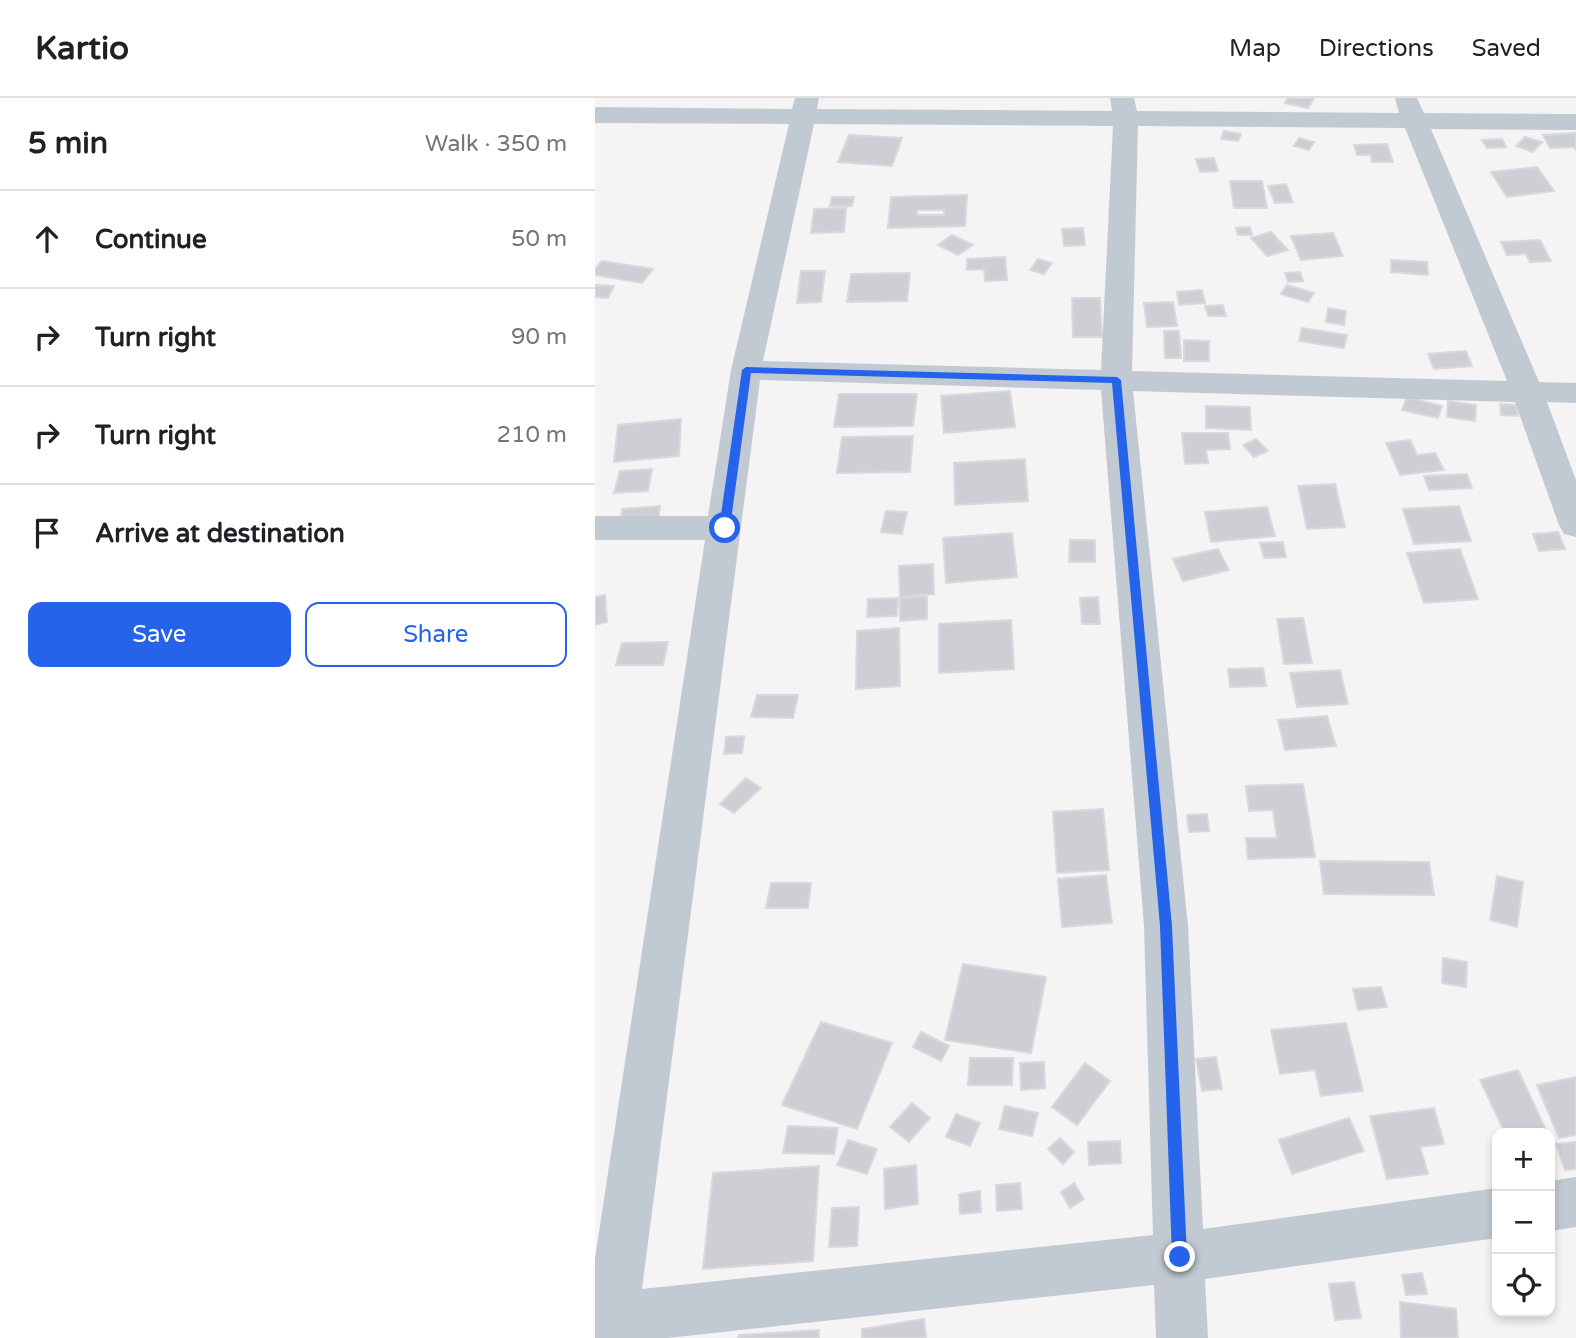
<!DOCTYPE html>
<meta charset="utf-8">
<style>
:root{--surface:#fff;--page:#f2f2f2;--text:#202124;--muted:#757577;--line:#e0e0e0;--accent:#2563eb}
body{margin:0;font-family:"Varela Round",sans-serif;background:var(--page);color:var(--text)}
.controls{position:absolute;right:21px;bottom:21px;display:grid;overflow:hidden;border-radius:14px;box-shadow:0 4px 10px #0003}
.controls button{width:63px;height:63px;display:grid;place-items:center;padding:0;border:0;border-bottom:2px solid var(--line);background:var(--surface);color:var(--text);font:35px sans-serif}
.stop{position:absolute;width:21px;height:21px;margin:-16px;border:5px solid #2563eb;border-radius:50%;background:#fff}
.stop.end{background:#2563eb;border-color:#fff;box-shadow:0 2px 7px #0008}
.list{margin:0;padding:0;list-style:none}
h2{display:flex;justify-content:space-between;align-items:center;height:91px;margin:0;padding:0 28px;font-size:30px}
h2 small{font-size:23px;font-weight:400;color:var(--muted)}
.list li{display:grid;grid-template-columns:46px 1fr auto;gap:21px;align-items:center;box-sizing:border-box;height:98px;padding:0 28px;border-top:2px solid var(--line)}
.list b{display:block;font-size:26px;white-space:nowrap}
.list em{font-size:23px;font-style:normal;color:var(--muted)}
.actions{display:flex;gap:14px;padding:21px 28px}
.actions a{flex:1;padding:16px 0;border:2px solid var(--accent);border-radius:14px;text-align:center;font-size:24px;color:var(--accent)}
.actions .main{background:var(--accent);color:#fff}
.icon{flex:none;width:38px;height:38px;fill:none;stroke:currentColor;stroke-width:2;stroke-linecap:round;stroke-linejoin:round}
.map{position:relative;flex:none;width:981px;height:1240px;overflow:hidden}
header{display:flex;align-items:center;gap:42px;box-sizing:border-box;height:98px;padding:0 35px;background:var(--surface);border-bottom:2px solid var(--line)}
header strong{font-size:33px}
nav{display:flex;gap:38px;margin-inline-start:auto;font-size:24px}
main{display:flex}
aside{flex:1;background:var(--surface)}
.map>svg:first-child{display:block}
.building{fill:#cdcfd5;stroke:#d7d9de;stroke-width:2;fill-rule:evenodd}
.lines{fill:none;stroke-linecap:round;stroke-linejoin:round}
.minor{fill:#c1cad2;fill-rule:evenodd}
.route{fill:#2563eb}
</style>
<header>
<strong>Kartio</strong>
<nav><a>Map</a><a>Directions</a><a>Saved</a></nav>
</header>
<main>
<aside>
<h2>5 min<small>Walk · 350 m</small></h2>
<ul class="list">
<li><svg class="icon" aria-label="ahead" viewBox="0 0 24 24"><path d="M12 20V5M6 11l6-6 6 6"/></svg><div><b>Continue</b></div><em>50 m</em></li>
<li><svg class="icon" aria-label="right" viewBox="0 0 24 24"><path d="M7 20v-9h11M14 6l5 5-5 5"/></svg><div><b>Turn right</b></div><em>90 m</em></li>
<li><svg class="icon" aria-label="right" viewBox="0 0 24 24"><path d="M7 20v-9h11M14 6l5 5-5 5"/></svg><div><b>Turn right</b></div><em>210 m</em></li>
<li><svg class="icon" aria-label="arrive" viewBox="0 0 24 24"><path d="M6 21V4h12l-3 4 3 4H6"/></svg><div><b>Arrive at destination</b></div></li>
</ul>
<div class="actions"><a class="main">Save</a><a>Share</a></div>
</aside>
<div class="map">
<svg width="981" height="1240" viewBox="0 0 981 1240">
<rect width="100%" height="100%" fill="#f5f3f3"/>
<!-- building -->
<path class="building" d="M693,0H719L713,10L690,5Z
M629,33L646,36L643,43L626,41Z
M981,35V52L979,49L955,50L948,37Z
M254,37L307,40L297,68L243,64Z
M930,39L947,44L938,54L921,48Z
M704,40L719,44L714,52L699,48Z
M907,41L911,49L892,50L887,42Z
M792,46L798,64H777L776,57H762L759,47Z
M619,60L623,73L605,74L601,61Z
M942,69L959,93L912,99L896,74Z
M635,83H667L672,110H639Z
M691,86L698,104L680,105L673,88Z
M372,97L370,128L293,130L296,99ZM322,112H349V117H322Z
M237,99H259L257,108H235Z
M251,110L249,134L216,135L219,111Z
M655,129L657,137H643L641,130Z
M488,130L490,147L469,148L467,131Z
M676,134L693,152L672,158L656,140Z
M738,135L748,158L706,162L696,138Z
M357,137L378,147L363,157L343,147Z
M945,142L956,163L935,164L931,156L912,157L906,144Z
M410,159L412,182L390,183L389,171L372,172V161Z
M443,161L457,165L449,176L435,172Z
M796,162L832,164L833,177L796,174Z
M7,163L58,171L47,185L0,177V171Z
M206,173H230L226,204L202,205Z
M705,174L708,183L693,184L690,175Z
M315,175L312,203L252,204L256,176Z
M0,187L19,188L13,200L0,199Z
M692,187L719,195L713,204L686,196Z
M607,192L610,205L584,207L582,194Z
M477,200H505L507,239H478Z
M578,204L582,228L552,229L549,205Z
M628,207L631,218H613L610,208Z
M733,210L751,213L749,227L731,224Z
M707,230L752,237L749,250L704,243Z
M569,233H584L586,260H570Z
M589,242L614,243V263H589Z
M871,253L877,268L839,271L833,256Z
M415,293L420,329L349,335L346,298Z
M244,296H322L318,328L239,329Z
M812,299L847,308L843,320L807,312Z
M853,303L881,307L880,323L852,319Z
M905,306L921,307L923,318L906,317Z
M611,308L655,309L656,332L611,330Z
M86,321L84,358L19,364L23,327Z
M587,335H633L635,351L611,352L613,365L590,366Z
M318,338L315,374L242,375L247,339Z
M661,341L673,353L659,359L648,347Z
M815,342L822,357L840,355L849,372L805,377L791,345Z
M430,361L433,403L360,407L359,365Z
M57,371L53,393L19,395L25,373Z
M872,376L877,390L834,392L829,378Z
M740,386L750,429L712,431L703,388Z
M65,408L63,422L26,425L27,411Z
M864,408L876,443L819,446L808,411Z
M672,409L680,438L616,444L610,414Z
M291,413L312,414L307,436L286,434Z
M963,434L970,451L944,453L938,436Z
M417,435L422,479L351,485L348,440Z
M475,442H500V464H474Z
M688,444L691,459L669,460L665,445Z
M623,451L634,472L588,483L578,461Z
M865,451L883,501L829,505L812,455Z
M338,466L339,496L305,499L304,468Z
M10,497L12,524L0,527V499Z
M332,498V521L305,523V500Z
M503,499L505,526H487L485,500Z
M303,500L302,518L272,519L273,501Z
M708,520L717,565L689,566L682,521Z
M416,522L419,571L344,575V526Z
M304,530L305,588L261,591L262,533Z
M73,544L68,567H21L27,545Z
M668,570L671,588L635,589L633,571Z
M745,572L753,606L702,609L695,575Z
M162,597H203L198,620L156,619Z
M732,618L741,648L690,652L683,622Z
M149,638L147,655L129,656L131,639Z
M151,680L166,690L139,715L125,706Z
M708,686L720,759L653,761L651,740H682L678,712L654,713L651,688Z
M508,711L514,772L462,775L458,714Z
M612,716L614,733L594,734L592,717Z
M725,763L834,764L839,797L729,796Z
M511,777L517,825L467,829L463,781Z
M902,778L928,784L922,829L895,822Z
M176,785H216L213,810H171Z
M848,860L872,864L871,889L847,885Z
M368,866L451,879L436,955L350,942Z
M786,889L792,909L763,912L758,891Z
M226,924L297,945L262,1031L187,1007Z
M751,925L768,993L726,998L720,972L685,976L676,932Z
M326,934L354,948L346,963L318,949Z
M621,959L627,991L607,993L601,961Z
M375,960H418L417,987H373Z
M449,964L450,990L426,992L425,965Z
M490,965L515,983L482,1027L457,1009Z
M923,972L951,1032L941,1035H910L885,982Z
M981,979V1037L964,1040L942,987Z
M317,1005L335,1020L314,1044L295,1029Z
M410,1008L443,1015L437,1038L404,1031Z
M839,1010L849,1046L825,1049L833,1076L792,1081L775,1018Z
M361,1016L385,1025L375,1048L351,1039Z
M754,1020L769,1053L697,1076L684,1042Z
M193,1028L243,1030L239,1056L188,1055Z
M465,1040L479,1054L468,1066L453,1051Z
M253,1042L282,1051L272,1076L242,1067Z
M525,1043L526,1065L494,1067L493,1044Z
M981,1044V1071L970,1072L961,1046Z
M321,1067L323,1106L290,1111L289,1071Z
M224,1068L218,1163L108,1171L118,1075Z
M425,1085L427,1111L402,1113L401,1087Z
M479,1085L489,1101L475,1110L466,1094Z
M385,1093L386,1114L365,1116L364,1096Z
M264,1109L262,1148L234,1149L237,1110Z
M827,1175L832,1196L811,1197L807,1177Z
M759,1184L766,1220L740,1222L734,1186Z
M805,1204L861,1211L863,1240H806Z
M329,1221L331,1240H267V1231Z
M224,1232V1240H143L144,1237Z"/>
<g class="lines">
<!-- minor -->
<path class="minor" d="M200,0H224L222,11L517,13L515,0H539L542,13L804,15L800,0H822L829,15L981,16V32L836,31L944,284L981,285V305L952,304L981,382V439L969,436L964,427L920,304L538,293L593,828L608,1131L902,1090V1140L610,1181L613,1240H561L559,1187L73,1240H0V1160L110,442H0V418H113L136,272L194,26L0,25V9L197,11ZM219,26L518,28L506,272L168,263ZM543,28L810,30L912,283L537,273ZM165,282L506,292L549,828L558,1137L47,1191Z
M981,1079V1129L955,1133V1083Z"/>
</g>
<!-- route -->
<path class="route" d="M151,269L522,279L526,282L577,828L592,1159L590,1165L585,1167L579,1165L577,1159L565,828L517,285L156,275L135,430L130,433L124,430L147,272Z"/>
</svg>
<div class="controls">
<button>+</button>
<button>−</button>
<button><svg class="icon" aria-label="locate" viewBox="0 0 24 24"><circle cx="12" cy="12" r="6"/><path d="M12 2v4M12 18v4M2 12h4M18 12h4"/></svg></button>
</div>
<div class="stop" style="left:130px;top:430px"></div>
<div class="stop end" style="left:585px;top:1159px"></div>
</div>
</main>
